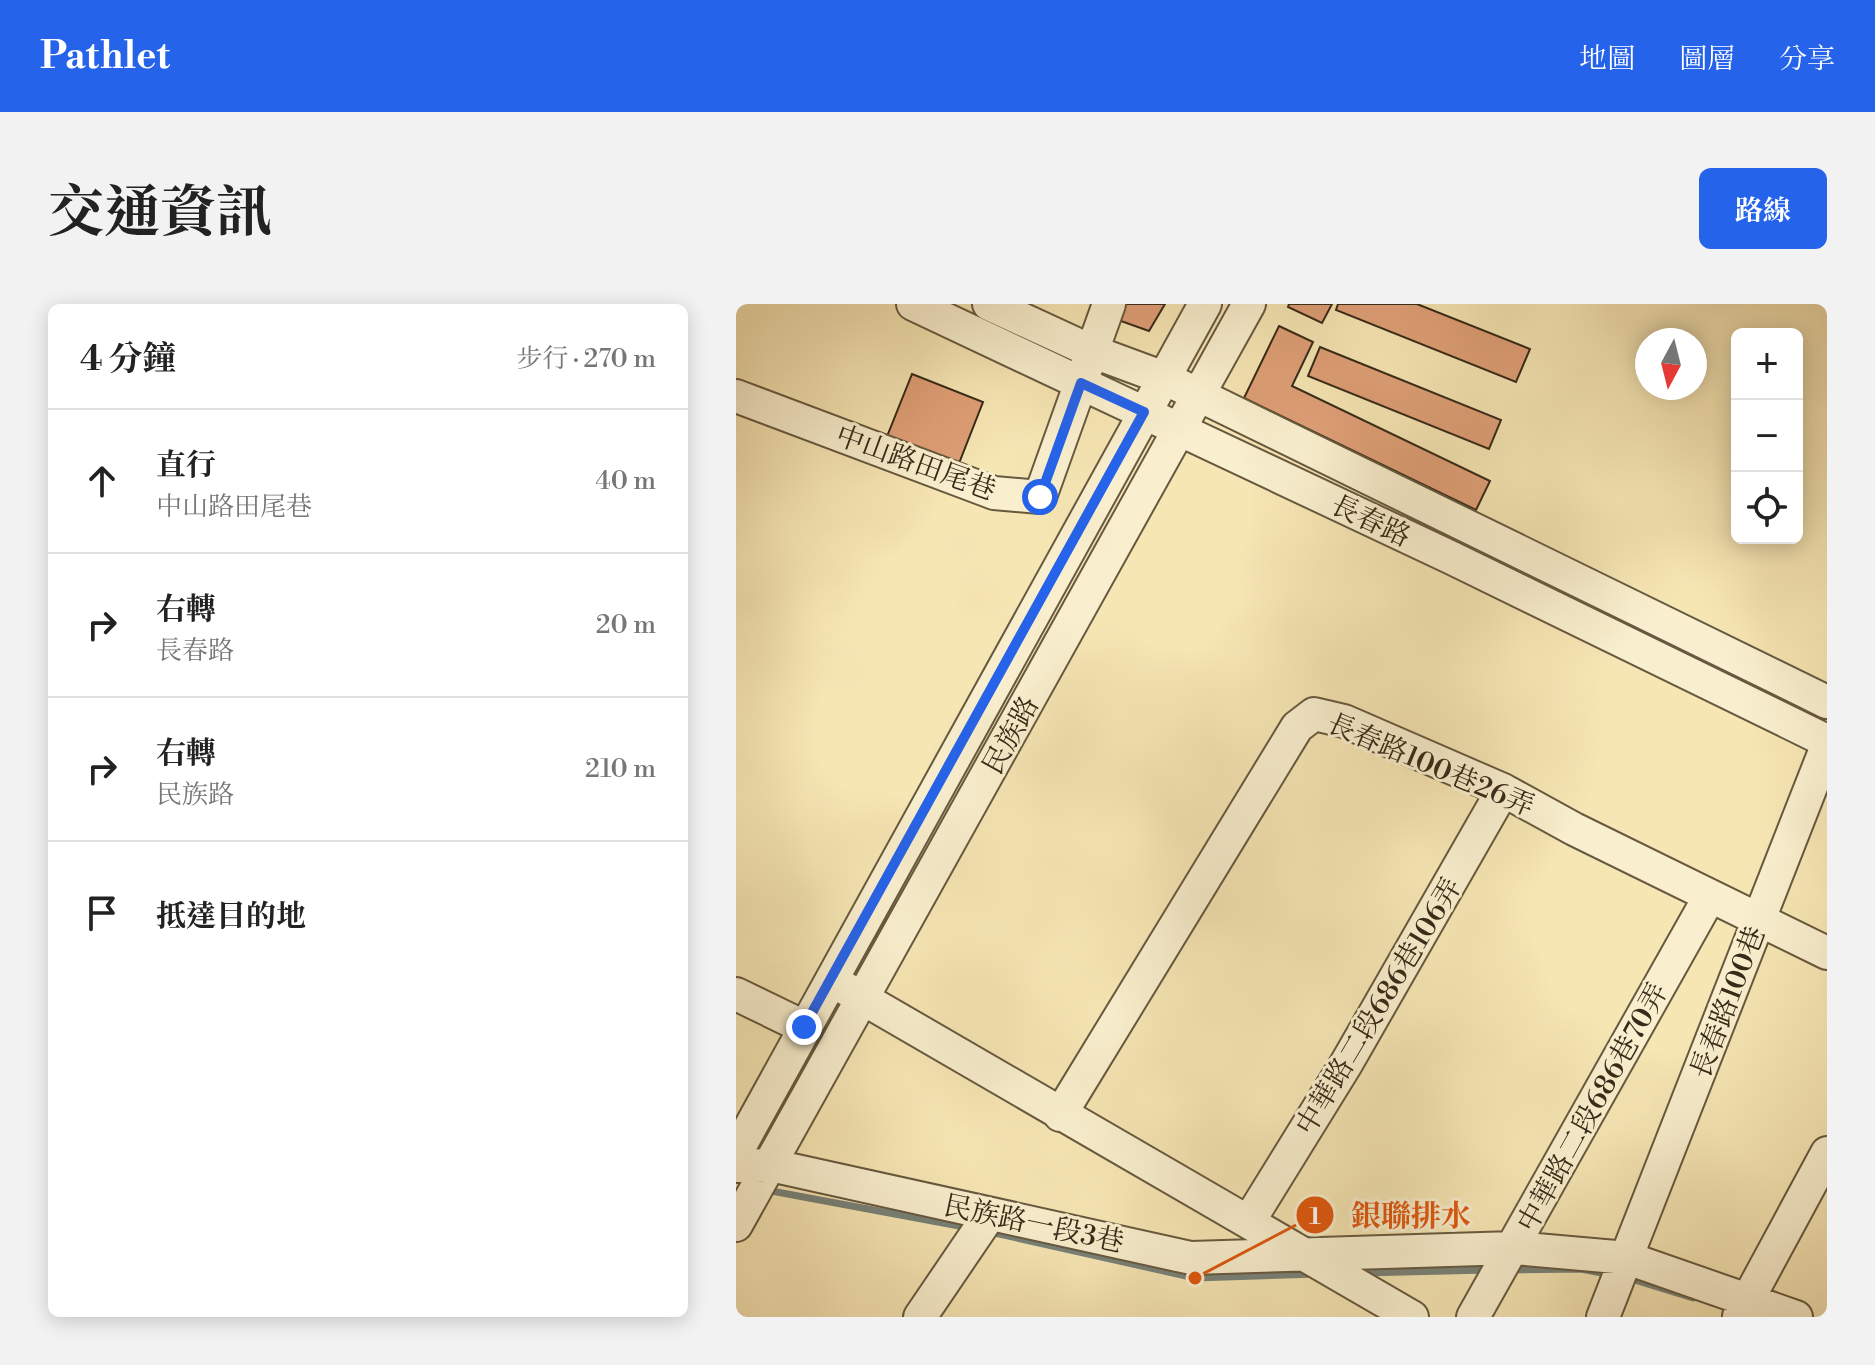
<!DOCTYPE html>
<html lang="zh-TW">
<meta charset="utf-8">
<style>
:root{--surface:#fff;--page:#f2f2f2;--text:#222;--muted:#767676;--line:#e0e0e0;--accent:#2563eb}
body{margin:0;font-family:"Libre Bodoni","Noto Serif TC",serif;background:var(--page);color:var(--text)}
.controls{position:absolute;right:24px;top:24px;display:grid;overflow:hidden;border-radius:12px;box-shadow:0 4px 20px #0003}
.controls button{width:72px;height:72px;display:grid;place-items:center;padding:0;border:0;border-bottom:2px solid var(--line);background:var(--surface);color:var(--text);font:40px sans-serif}
.compass{position:absolute;left:899px;top:24px;width:72px;height:72px;border-radius:50%;background:var(--surface);box-shadow:0 4px 20px #0003;rotate:187deg}
.stop{position:absolute;width:24px;height:24px;margin:-18px;border:6px solid #2563eb;border-radius:50%;background:#fff}
.stop.end{background:#2563eb;border-color:#fff;box-shadow:0 2px 8px #0008}
.list{margin:0;padding:0;list-style:none}
h2{display:flex;justify-content:space-between;align-items:center;height:104px;margin:0;padding:0 32px;font-size:34px}
h2 small{font-size:26px;font-weight:400;color:var(--muted)}
.list li{display:grid;grid-template-columns:52px 1fr auto;gap:24px;align-items:center;box-sizing:border-box;height:144px;padding:0 32px;border-top:2px solid var(--line)}
.list b{display:block;font-size:30px;white-space:nowrap}
.list p{margin:0;font-size:26px;white-space:nowrap;color:var(--muted)}
.list em{font-size:26px;font-style:normal;color:var(--muted)}
.icon{flex:none;width:44px;height:44px;fill:none;stroke:currentColor;stroke-width:2;stroke-linecap:round;stroke-linejoin:round}
.map{position:relative;flex:none;width:1091px;height:1013px;overflow:hidden;border-radius:12px}
header{display:flex;align-items:center;gap:48px;box-sizing:border-box;height:112px;padding:0 40px;background:var(--accent);color:#fff}
header strong{font-size:38px}
nav{display:flex;gap:44px;margin-inline-start:auto;font-size:28px}
.intro{display:flex;align-items:center;justify-content:space-between;box-sizing:border-box;height:192px;padding:0 48px}
h1{margin:0;font-size:56px}
.button{padding:20px 36px;border-radius:12px;background:var(--accent);color:#fff;font-size:28px;font-weight:700}
main{display:flex;gap:48px;padding:0 48px}
aside{flex:1;background:var(--surface);border-radius:12px;box-shadow:0 4px 20px #0003}
.map>svg:first-child{display:block}
.lines{fill:none;stroke-linecap:round;stroke-linejoin:round}
.stream{stroke:#788279;stroke-width:7}
.building{fill:#df9f76;stroke:#372a18;stroke-width:2}
.minor-casing{stroke:#67593f;stroke-width:36}
.minor{stroke:#f9efce;stroke-width:32}
.route{stroke:#2563eb;stroke-width:10}
.labels{text-anchor:middle;stroke-width:6;stroke-linejoin:round;paint-order:stroke}
.street-label{font-size:28px;fill:#372a18;stroke:#f9efce}
.leader{fill:none;stroke:#df570d;stroke-width:3}
.callout-dot{fill:#df570d;stroke:#f9efce;stroke-width:3}
.mark-label{font-size:24px;text-anchor:middle;font-weight:bold;fill:#fff}
.callout-label{font-size:30px;text-anchor:middle;font-weight:bold;fill:#df570d;stroke:#f9efce;stroke-width:6;stroke-linejoin:round;paint-order:stroke}
</style>
<header>
<strong>Pathlet</strong>
<nav><a>地圖</a><a>圖層</a><a>分享</a></nav>
</header>
<div class="intro"><h1>交通資訊</h1><a class="button">路線</a></div>
<main>
<aside>
<h2>4 分鐘<small>步行 · 270 m</small></h2>
<ul class="list">
<li><svg class="icon" aria-label="ahead" viewBox="0 0 24 24"><path d="M12 20V5M6 11l6-6 6 6"/></svg><div><b>直行</b><p>中山路田尾巷</p></div><em>40 m</em></li>
<li><svg class="icon" aria-label="right" viewBox="0 0 24 24"><path d="M7 20v-9h11M14 6l5 5-5 5"/></svg><div><b>右轉</b><p>長春路</p></div><em>20 m</em></li>
<li><svg class="icon" aria-label="right" viewBox="0 0 24 24"><path d="M7 20v-9h11M14 6l5 5-5 5"/></svg><div><b>右轉</b><p>民族路</p></div><em>210 m</em></li>
<li><svg class="icon" aria-label="arrive" viewBox="0 0 24 24"><path d="M6 21V4h12l-3 4 3 4H6"/></svg><div><b>抵達目的地</b></div></li>
</ul>
</aside>
<div class="map">
<svg width="1091" height="1013" viewBox="0 0 1091 1013">
<rect width="100%" height="100%" fill="#f6e6b4"/>
<filter id="stains"><feTurbulence type="fractalNoise" baseFrequency=".0025" numOctaves="4"/><feColorMatrix values="0 0 0 0 .2 0 0 0 0 .09 0 0 0 0 .02 0 0 0 .5 -.17"/></filter>
<radialGradient id="worn" r=".72"><stop offset=".6" stop-color="#630" stop-opacity="0"/><stop offset="1" stop-color="#630" stop-opacity=".3"/></radialGradient>
<g class="lines">
<!-- stream -->
<path class="stream" d="M30,886L234,924
M254,928L459,974L581,970
M773,966L845,965L876,971
M625,969L752,966
M892,974L957,994"/>
</g>
<!-- building -->
<path class="building" d="M390,0H429L413,27L382,16Z
M553,0H596L586,19L552,3Z
M602,0H681L794,45L780,78L600,6Z
M543,22L577,38L556,82L754,177L740,206L508,94Z
M584,43L765,116L753,145L572,72Z
M176,70L247,98L220,167L148,140Z"/>
<g class="lines">
<!-- minor casing -->
<g class="minor-casing">
<path id="minor" d="M177,0L716,254L1091,437
M253,0L355,47L428,74L1091,398
M0,92L258,189L304,193L373,0
M107,683L676,1013
M0,690L68,723
M324,811L561,423L578,410L608,417L767,486L838,525L1091,649
M0,849L469,0
M0,862L34,861L455,954L778,944L891,954L1060,1013
M513,917L610,760L767,486
M0,921L513,0
M1003,1012L1091,849
M184,1013L254,910
M737,1013L974,592
M867,1013L1091,442"/>
</g>
<!-- minor -->
<use href="#minor" class="minor"/>
</g>
<g class="lines">
<!-- route -->
<path class="route" d="M68,723L408,108L345,79L304,193"/>
</g>
<g class="labels">
<!-- street labels -->
<g class="street-label">
<text transform="translate(180 158) rotate(20)" y="10">中山路田尾巷</text>
<text transform="translate(635 216) rotate(25)" y="10">長春路</text>
<text transform="translate(274 431) rotate(-61)" y="10">民族路</text>
<text transform="translate(695 460) rotate(23)" y="10">長春路100巷26弄</text>
<text transform="translate(991 698) rotate(-69)" y="10">長春路100巷</text>
<text transform="translate(642 702) rotate(-59)" y="10">中華路二段686巷106弄</text>
<text transform="translate(856 803) rotate(-61)" y="10">中華路二段686巷70弄</text>
<text transform="translate(298 919) rotate(12)" y="10">民族路一段3巷</text>
</g>
</g>
<!-- callouts -->
<path class="leader" d="M459 974L579 911"/>
<g class="callout-dot">
<circle cx="459" cy="974" r="8"/>
<circle cx="579" cy="911" r="20"/>
</g>
<g class="mark-label">
<text x="579" y="920">1</text>
</g>
<g class="callout-label">
<text x="675" y="922">銀聯排水</text>
</g>
<rect width="100%" height="100%" filter="url(#stains)"/>
<rect width="100%" height="100%" fill="url(#worn)"/>
</svg>
<div class="controls">
<button>+</button>
<button>−</button>
<button><svg class="icon" aria-label="locate" viewBox="0 0 24 24"><circle cx="12" cy="12" r="6"/><path d="M12 2v4M12 18v4M2 12h4M18 12h4"/></svg></button>
</div>
<svg class="compass" viewBox="-18 -18 36 36"><path d="M0-13l5 13h-10z" fill="#e53935"/><path d="M0 13l5-13h-10z" fill="#767676"/></svg>
<div class="stop" style="left:304px;top:193px"></div>
<div class="stop end" style="left:68px;top:723px"></div>
</div>
</main>
